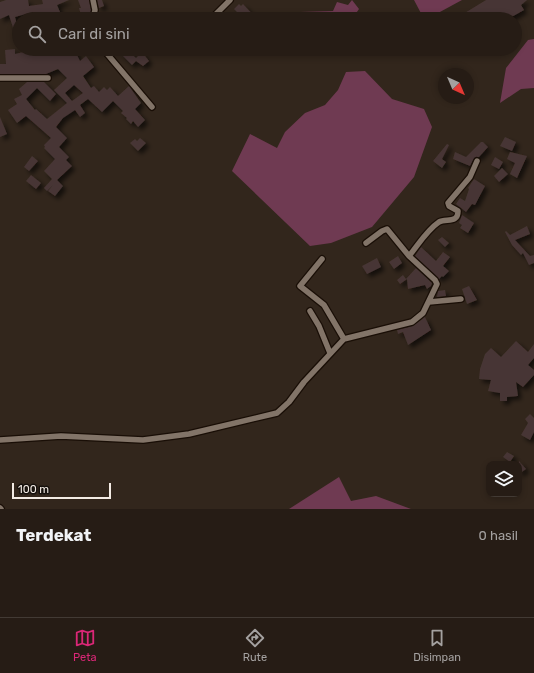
<!DOCTYPE html>
<html lang="id">
<style>
:root{--surface:#261c15;--page:#322922;--text:#f1f3f6;--muted:#a4a1a0;--line:#423a34;--accent:#db2777}
body{margin:0;font-family:Rubik,sans-serif;background:var(--page);color:var(--text)}
.controls{position:absolute;right:12px;bottom:12px;display:grid;overflow:hidden;border-radius:8px;box-shadow:0 2px 6px #0003}
.controls button{width:36px;height:36px;display:grid;place-items:center;padding:0;border:0;border-bottom:1px solid var(--line);background:var(--surface);color:var(--text);font:20px sans-serif}
.compass{position:absolute;left:438px;top:68px;width:36px;height:36px;border-radius:50%;background:var(--surface);box-shadow:0 2px 6px #0003;rotate:136deg}
.scale{position:absolute;left:12px;bottom:10px;width:99px;box-sizing:border-box;padding-left:4px;border:2px solid #f3ebe4;border-top:0;font-size:11px;line-height:14px;white-space:nowrap;color:#f3ebe4;-webkit-text-stroke:3px #15100c;paint-order:stroke}
.list{margin:0;padding:0;list-style:none}
h2{display:flex;justify-content:space-between;align-items:center;height:52px;margin:0;padding:0 16px;font-size:17px}
h2 small{font-size:13px;font-weight:400;color:var(--muted)}
.icon{flex:none;width:22px;height:22px;fill:none;stroke:currentColor;stroke-width:2;stroke-linecap:round;stroke-linejoin:round}
.map{position:relative;flex:none;width:534px;height:509px;overflow:hidden}
.search{position:absolute;background:var(--surface);box-shadow:0 2px 6px #0003;left:12px;right:12px;top:12px;height:44px;display:flex;align-items:center;gap:10px;box-sizing:border-box;padding:0 14px;border-radius:22px;color:var(--muted);font-size:15px}
.sheet{height:108px;background:var(--surface)}
nav{display:flex;justify-content:space-around;align-items:center;box-sizing:border-box;height:56px;border-top:1px solid var(--line);background:var(--surface);font-size:11px;color:var(--muted)}
nav a{display:grid;justify-items:center;gap:2px}
nav .on{color:var(--accent)}
.map>svg:first-child{display:block}
.green{fill:#6f3a52}
.building{fill:#473634;fill-rule:evenodd;filter:url(#shadow)}
.lines{fill:none;stroke-linecap:round;stroke-linejoin:round}
.minor-casing{stroke:#190e06;stroke-width:8}
.minor{stroke:#827468;stroke-width:5.5}
</style>
<div class="map">
<svg width="534" height="509" viewBox="0 0 534 509">
<defs>
<filter id="shadow"><feDropShadow dx="3.5" dy="3.5" stdDeviation="2" flood-color="#0009"/></filter>
</defs>
<rect width="100%" height="100%" fill="#32261c"/>
<!-- green -->
<path class="green" d="M352,0L359,9L352,19H300V12L333,11L337,2L348,5Z
M414,0H462L427,19H424Z
M534,39V88L521,89L500,103L506,68L528,40Z
M365,71L392,99L424,109L432,127L414,177L372,227L331,243L310,246L232,171L250,134L277,148L285,132L305,113L325,105L338,90L346,72Z
M339,477L351,501L376,496L411,509H289Z"/>
<!-- building -->
<path class="building" d="M6,0H28L29,6L43,4L42,0H69L57,5L63,19H35L33,12L15,17L19,32L15,34L9,15L0,19V2Z
M78,0H89L91,10L89,19H82L79,8H81Z
M97,0H102L104,6L99,8Z
M486,0H527L521,5L524,10L508,19H455Z
M239,4L241,6L243,4L257,19H246L242,14L241,16L234,9Z
M15,49V54L36,49H74L80,61L86,56L94,67L83,76L91,88L94,86L99,92L104,87L107,90L110,87L118,96L129,86L141,103L135,109L145,120L138,127L133,121L131,124L126,119L127,118L121,113L123,111L113,101L102,112L88,99L80,105L85,113L80,117L75,110L63,118L56,127L67,138L59,147L69,157L66,160L72,166L57,180L63,186L55,196L48,191L53,185L47,191L44,188L52,179L44,171L55,159L44,148L45,147L44,145L51,138L26,116L17,123L8,110L17,104L14,99L22,95L19,89L27,82H44L56,94L50,101L37,88L26,99L35,110L36,109L47,119L67,103L54,90L67,78L58,69L46,74H0V64H6L5,50ZM74,85L83,93L72,101L65,93Z
M127,50L136,58L142,52L149,61L143,66L136,61L132,65L121,54Z
M0,117L7,134L0,137Z
M505,137L516,142L512,151L500,146Z
M140,138L146,143L138,151L130,143L135,139L137,141Z
M481,142H483L488,147L479,157L474,158L470,166L453,159L455,152L466,157Z
M447,144L449,145L442,159L446,162L442,168L433,161Z
M510,152L527,156L517,178L510,174L515,163L507,159Z
M32,156L38,161L29,171L24,167Z
M495,157L503,162L499,169L491,165Z
M502,168L508,174L499,182L494,176Z
M31,175L41,183L36,189L26,181Z
M474,179L485,186L475,205L472,204L466,212L456,204L460,198L465,201L469,189L468,188Z
M462,215L474,223L468,233L460,228L462,225L459,223Z
M527,226L530,234L515,240L530,256L534,255V263L529,265L523,253L521,255L512,245L505,232L506,231L510,235Z
M442,237L449,243L445,247L438,240Z
M421,247L436,261L443,252L450,257L443,266L449,271L443,277L442,276L439,279L415,256Z
M398,256L402,263L394,269L389,262Z
M377,258L381,267L367,274L362,266Z
M416,268L432,283L431,286L427,289L425,285L408,289L407,279L400,284L397,280L403,275L406,279Z
M469,286L477,300L467,304L462,289Z
M445,290L446,296L437,297L438,291Z
M425,317L431,330L408,345L403,332L398,334L397,330L413,326Z
M516,341L528,352L534,344V358L528,365L534,370V375L523,387L516,382L518,396L507,397V401H500V393L488,391L491,380L479,379L480,369L485,354L491,348L501,357Z
M530,414L534,418V432L530,440L521,435L528,423L525,419Z
M507,452L514,456L510,462L503,457Z
M519,461L526,469L519,474Z"/>
<g class="lines">
<!-- minor casing -->
<g class="minor-casing">
<path id="minor" d="M93,0L95,10L93,19
M211,19L230,0
M103,49L152,107
M0,78H48
M409,256C418,245 427,230 439,222C446,218 458,224 458,211L449,206L448,203L470,177L477,161
M322,259L300,286L324,305L344,339
M429,302L461,299
M310,311L319,326L330,353
M0,440L61,436L143,440L189,434L277,413L289,402L304,382L344,339L412,322L423,313L437,284L435,280L409,256L387,229L382,231L366,243
M0,508L1,509"/>
</g>
<!-- minor -->
<use href="#minor" class="minor"/>
</g>
</svg>
<div class="controls">
<button><svg class="icon" aria-label="layers" viewBox="0 0 24 24"><path d="M12 4l9 5-9 5-9-5zM3 14l9 5 9-5"/></svg></button>
</div>
<svg class="compass" viewBox="-18 -18 36 36"><path d="M0-13l5 13h-10z" fill="#e53935"/><path d="M0 13l5-13h-10z" fill="#a4a1a0"/></svg>
<div class="scale">100 m</div>
<div class="search"><svg class="icon" aria-label="search" viewBox="0 0 24 24"><circle cx="10" cy="10" r="6"/><path d="M15 15l6 6"/></svg>Cari di sini</div>
</div>
<section class="sheet">
<h2>Terdekat<small>0 hasil</small></h2>
<ul class="list">
</ul>
</section>
<nav>
<a class="on"><svg class="icon" aria-label="map" viewBox="0 0 24 24"><path d="M3 6l6-2 6 2 6-2v14l-6 2-6-2-6 2zM9 4v14M15 6v14"/></svg>Peta</a>
<a><svg class="icon" aria-label="directions" viewBox="0 0 24 24"><path d="M12 3l9 9-9 9-9-9zM9 14v-3h6M13 9l2 2-2 2"/></svg>Rute</a>
<a><svg class="icon" aria-label="saved" viewBox="0 0 24 24"><path d="M7 4h10v16l-5-4-5 4z"/></svg>Disimpan</a>
</nav>
